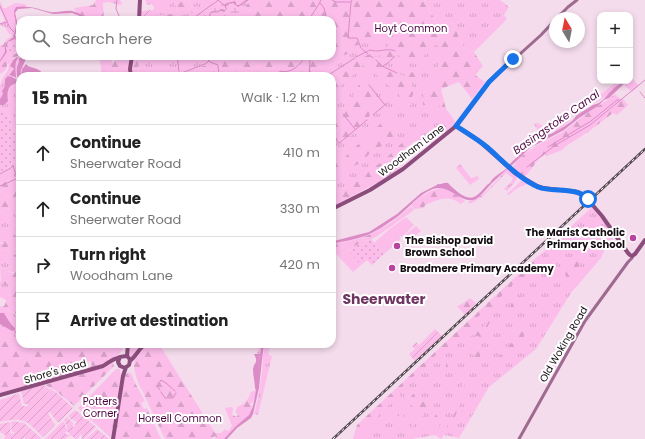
<!DOCTYPE html>
<meta charset="utf-8">
<style>
:root{--surface:#fff;--page:#f2f2f2;--text:#222;--muted:#767676;--line:#e0e0e0}
body{margin:0;font-family:Poppins,sans-serif;background:var(--page);color:var(--text)}
.controls{position:absolute;right:12px;top:12px;display:grid;overflow:hidden;border-radius:8px;box-shadow:0 2px 6px #0003}
.controls button{width:36px;height:36px;display:grid;place-items:center;padding:0;border:0;border-bottom:1px solid var(--line);background:var(--surface);color:var(--text);font:20px sans-serif}
.compass{position:absolute;left:549px;top:12px;width:36px;height:36px;border-radius:50%;background:var(--surface);box-shadow:0 2px 6px #0003;rotate:350deg}
.stop{position:absolute;width:12px;height:12px;margin:-9px;border:3px solid #1a73e8;border-radius:50%;background:#fff}
.stop.end{background:#1a73e8;border-color:#fff;box-shadow:0 1px 4px #0008}
.list{margin:0;padding:0;list-style:none}
h2{display:flex;justify-content:space-between;align-items:center;height:52px;margin:0;padding:0 16px;font-size:17px}
h2 small{font-size:13px;font-weight:400;color:var(--muted)}
.list li{display:grid;grid-template-columns:26px 1fr auto;gap:12px;align-items:center;box-sizing:border-box;height:56px;padding:0 16px;border-top:1px solid var(--line)}
.list b{display:block;font-size:15px;white-space:nowrap}
.list p{margin:0;font-size:13px;white-space:nowrap;color:var(--muted)}
.list em{font-size:13px;font-style:normal;color:var(--muted)}
.icon{flex:none;width:22px;height:22px;fill:none;stroke:currentColor;stroke-width:2;stroke-linecap:round;stroke-linejoin:round}
.map{position:relative;flex:none;width:645px;height:439px;overflow:hidden}
.search{position:absolute;background:var(--surface);box-shadow:0 2px 6px #0003;left:16px;top:16px;width:320px;height:44px;display:flex;align-items:center;gap:10px;box-sizing:border-box;padding:0 14px;border-radius:12px;color:var(--muted);font-size:15px}
.panel{position:absolute;background:var(--surface);box-shadow:0 2px 6px #0003;left:16px;top:72px;width:320px;height:276px;border-radius:12px}
.map>svg:first-child{display:block}
.grass{fill:url(#grass-tufts)}
.forest{fill:url(#forest-firs);fill-rule:evenodd}
.wetland{fill:url(#wetland-marsh)}
.park{fill:url(#park-dots)}
.garden{fill:url(#garden-furrows)}
.pitch{fill:#fcbdeb}
.water{fill:#db8bc6}
.lines{fill:none;stroke-linecap:round;stroke-linejoin:round}
.stream{stroke:#db8bc6;stroke-width:1}
.secondary{stroke:#9e6a90;stroke-width:3}
.primary{stroke:#8b4d7c;stroke-width:4}
.rail-casing{stroke:#564a52;stroke-width:2.5}
.rail{stroke:#fff;stroke-width:1;stroke-dasharray:3;stroke-linecap:butt}
.route{stroke:#1a73e8;stroke-width:5}
.poi-dot{fill:#b7449f;stroke:#fff;stroke-width:1.5}
.labels{text-anchor:middle;stroke-width:4;stroke-linejoin:round;paint-order:stroke}
.park-label{font-size:10px;fill:#4d0441;stroke:#fff}
.street-label{font-size:10px;fill:#130c11;stroke:#fff}
.poi-label{font-size:10px;font-weight:bold;fill:#130c11;stroke:#fff;text-anchor:start}
.water-label{font-size:11px;font-style:italic;fill:#510945;stroke:#fff}
.district-label{font-size:14px;font-weight:bold;fill:#6e3561;stroke:#fff}
</style>
<div class="map">
<svg width="645" height="439" viewBox="0 0 645 439">
<defs>
<pattern id="grass-tufts" width="24" height="20" patternUnits="userSpaceOnUse"><rect width="24" height="20" fill="#fcbdeb"/><path d="M3 7l-1-3M5 7V3M7 7l1-3M15 17l-1-3M17 17v-4M19 17l1-3" fill="none" stroke="#d7a1c8"/></pattern>
<pattern id="forest-firs" width="22" height="20" patternUnits="userSpaceOnUse"><rect width="22" height="20" fill="#fcbdeb"/><path d="M5 1l3.5 6h-7zM16 11l3.5 6h-7z" fill="#d7a1c8"/></pattern>
<pattern id="wetland-marsh" width="20" height="14" patternUnits="userSpaceOnUse"><rect width="20" height="14" fill="#fcbdeb"/><path d="M1 5h8M5 5V1M11 12h8M15 12V8" fill="none" stroke="#d7a1c8"/></pattern>
<pattern id="park-dots" width="8" height="8" patternUnits="userSpaceOnUse"><rect width="8" height="8" fill="#fcbdeb"/><path d="M2 2h.1M6 6h.1" fill="none" stroke="#d7a1c8" stroke-width="1.8" stroke-linecap="round"/></pattern>
<pattern id="garden-furrows" width="10" height="10" patternUnits="userSpaceOnUse"><rect width="10" height="10" fill="#fcbdeb"/><path d="M-1 1l2-2M0 10L10 0M9 11l2-2" fill="none" stroke="#d7a1c8"/></pattern>
</defs>
<rect width="100%" height="100%" fill="#f4dced"/>
<!-- grass -->
<path class="grass" d="M145,0H187L175,3L178,16L196,11L195,7L192,8L189,0H246L241,4L238,5L235,1L227,3L225,5L218,1L190,19L188,20H178L177,16L175,14L160,16L152,4L147,5Z
M426,0H500L509,7L504,15L507,19L474,52L467,51L460,41L457,32L452,22L443,30L423,2Z
M0,1L3,8H6L15,3L25,4L26,7L15,9L16,28L9,34L5,27L0,25V23L4,21L5,20L0,9Z
M439,33L454,70L432,92L456,123L449,129L443,125L429,134L420,141H410L392,154L382,162L370,169L366,177L347,187L332,193V76H302L332,56V46L388,36Z
M20,48V53L19,56H21L19,59V62L18,63L17,69L20,85V135L14,129L7,113L0,107V105H4C5,103 7,102 8,100C9,96 7,91 9,87C11,83 15,83 17,80C12,78 10,75 5,79V86L2,91L3,94L0,99V84L2,85L1,83L3,78L8,70L10,59L13,56H17L13,59L10,66L13,68V70L9,74V75C12,76 13,78 16,78L17,77L15,65L18,56L14,54Z
M141,56H206L208,65L195,68L196,76H138L139,57Z
M460,164L471,178L478,176L479,179L470,185L456,168Z
M507,168L517,176V178L514,183L507,191L504,189L511,182L513,178L506,173L503,176L501,175Z
M10,170H11L17,173V176L12,179L0,184V175Z
M16,178L18,188C14,193 8,200 0,198V190L2,193L11,187L8,184L15,181Z
M521,181H525L527,183C524,187 520,186 516,189C513,191 511,194 508,195L507,194Z
M20,206V239H19L17,235L14,236L12,238V240L7,241L0,239V216C3,208 12,207 20,206Z
M592,207L615,236L606,247L601,258L571,293L536,349L489,387L459,438L444,435L441,439L435,435L412,439H353L357,426L460,329Z
M17,246L20,247V271C13,273 5,272 0,266V252L7,250L9,251L10,254L14,255H16L13,254Z
M0,281L10,282L16,281L14,286L6,293L2,286L0,287Z
M5,310C11,310 15,314 20,317V335L18,336L15,343L10,344L0,338V312Z
M129,344L139,347L133,356L131,357L128,355Z
M265,344H271L268,353L269,354V355L272,356L258,415L254,414C257,402 260,391 261,379C263,367 263,356 265,344Z"/>
<!-- forest -->
<path class="forest" d="M96,0H120L122,4L121,5L109,2L103,3L104,20C93,20 85,16 76,12L74,8L93,5Z
M187,0H189L192,8L198,6L199,9L191,13L178,16L175,3Z
M250,0H425L423,2L443,30L452,22L457,32L460,41L467,51L474,52L483,66L475,75L485,82L472,99L459,82L441,89L446,109L453,118L451,122L441,121C442,116 442,109 440,105L438,109H435V107L428,105H423C423,101 424,91 427,87C429,84 432,85 434,80L437,79L438,74L437,73C438,68 438,60 444,57L446,50L443,49L441,52H439V48L437,45L432,46C422,58 412,74 399,55C394,60 389,58 383,56L385,49L388,47L389,40L386,38L353,46L348,49L349,53L345,55L337,56L333,60L324,63L312,76H196L195,68L208,65L206,56H332V20H239L243,17V10Z
M155,7L160,15L175,14L177,16L178,20H141V19L152,17V10H153Z
M14,29H15L14,34V37C7,41 4,44 5,52L0,60V45H3L7,39L12,36V35L9,34Z
M15,36H20V44L19,42L9,47L8,53H14V54H18V56L11,58L9,64H7C7,70 5,71 0,74V62L7,52C5,45 8,41 15,39Z
M379,52L381,54L378,57L373,56L371,57V59L394,69L401,75L408,77V74L412,72L418,77L410,79L414,92L411,99V105L408,106C403,102 401,95 396,91C394,88 390,87 388,85C381,80 376,72 367,70L364,65H362L351,77L343,82L335,94L332,106V76L339,73V70C351,61 365,55 379,52Z
M98,56H105L108,58L111,57L113,64L115,60L120,59L121,56H130L129,76H101V66Z
M134,56H141L139,57L138,76H132Z
M364,79L378,99L370,109L369,119L347,139L332,148V125L351,102L355,100L353,95L361,81Z
M633,79L639,86L632,92L624,85Z
M618,81H622L616,86L607,96L595,103L594,101L602,93Z
M615,94L619,98L623,99L628,105L617,115L613,113L588,132L566,146L562,150L547,156L545,154L538,160L525,177L513,169C515,153 554,138 567,129C571,126 575,122 579,119C591,110 604,103 615,94Z
M569,120L570,121C563,126 556,134 547,132L541,135H538L537,129L534,124L538,123C552,133 555,128 569,120Z
M384,121L390,122L399,131L383,145L371,152L360,163L350,168L341,175L336,181L332,182V164L336,160H342L365,138H371V132Z
M443,124L449,129L431,144L429,134Z
M410,141H415L393,158L400,168L382,180L332,207V193L347,187L365,177L370,169L382,162L403,142Z
M20,162V206C13,207 7,208 1,213L3,215L1,216H0V198C8,200 14,193 18,188L16,178L15,182L9,184L13,189L9,193L5,196L0,190V184L12,179L17,176V173L11,170H10L0,175V172Z
M502,175L503,176L482,197L470,204L468,201C481,200 493,184 502,175Z
M443,188L455,194L465,201L461,204C448,194 438,200 425,205L424,208L414,209L411,205C420,197 430,189 443,188Z
M411,206L414,210L386,230L374,238L363,242L348,250L339,257L332,250V244C343,242 355,240 366,236C382,230 398,218 411,206Z
M12,235L14,236L17,235L19,239H20V247L16,246V248L18,249L13,254L16,255L17,256L15,257L14,255L12,257L9,251L7,250L0,252V243L6,244L0,242V239L7,241L10,239L12,240L11,237Z
M539,255V258L541,260L535,264V268L527,273L523,278L514,283L499,299L495,307L490,322L481,337L473,335L439,352L430,360L425,368L407,381L399,391L401,398H394L389,405L379,414L374,423L366,431L362,439H353L357,425ZM481,314L487,315V322L482,328L476,329L473,321Z
M577,255L581,259C577,269 573,278 564,285L567,276L565,274Z
M0,266L2,269H4L5,270L12,273L20,271V317C14,312 8,308 0,312V306L2,307C5,306 6,303 6,300L0,297V287L2,286L5,287L4,290L6,292L14,286L16,281L10,282L6,286L1,283Z
M547,294L513,354L499,357L506,351L518,333L531,319Z
M520,296L519,307L506,317L512,302Z
M470,298L476,303L465,315L457,306L462,304Z
M20,335V344H143L139,347L126,344C124,347 121,353 119,354C109,363 96,366 83,370V369L92,366L90,361L79,366L81,371L0,393V338L10,344L15,343L18,336Z
M149,344H159L215,433H221L225,429L228,431L232,426L225,408L232,407L233,409L232,415L237,417L238,414L236,412L237,407C245,404 248,400 251,392L254,391L256,389L259,354L257,353L259,348L260,344H262C259,364 259,383 253,402L250,404L252,406L249,415L235,427L224,439H214L216,437L215,436L211,439H165L139,384C136,378 132,364 135,359C136,358 137,357 138,356C142,351 143,348 149,344Z
M265,344H268L265,349L267,350L263,373V376L262,381L263,356Z
M475,346L481,352L478,365L475,356L465,350Z
M452,357L456,358L446,373V361Z
M111,363H113L114,366L74,406L55,390L45,385L107,366Z
M116,369H120L121,376L111,438L78,408Z
M129,372L132,375L134,381L145,401L141,403L144,409L147,408L161,439H114L125,375Z
M466,379L461,402L450,429H446L458,403L463,380Z
M413,394H420L422,402L428,400L423,416L411,428L418,408L410,405L398,424L397,419Z
M442,406L439,430L421,435Z"/>
<!-- wetland -->
<path class="wetland" d="M218,0L225,5L226,10L224,11L221,9L210,13V19L211,20H203V19L201,20H188Z
M249,0H250L243,10V17L239,20H213L210,17L211,13L221,11L223,12L227,10V8L226,5C230,2 234,2 237,6L243,4Z"/>
<!-- park -->
<path class="park" d="M13,42H19L20,44V48L14,53L7,54L10,44Z
M0,107L7,113L14,129L20,135V162L0,172Z
M371,239L384,254L372,265L367,260L353,272L339,257C349,249 359,243 371,239Z"/>
<!-- garden -->
<path class="garden" d="M152,10L153,17L141,19L140,11Z
M435,329L442,336L415,361L409,354L415,349L412,346L416,342L419,345Z
M43,385L50,389L46,395L51,389L58,394L73,408L59,422H57L50,412L48,413L55,425L43,437C37,432 32,425 26,422C18,418 8,420 0,422V400L19,393L22,406H28V404H24L21,391Z
M75,410L96,427L84,439H82V436L81,434C79,437 78,439 75,439L71,435L65,439H45L63,421L65,424L67,431L65,433L68,435L70,434L67,431V426L64,420L67,417L74,424L72,426L73,427L75,426V425L77,422L71,419L68,416Z
M12,421L24,423L41,438L40,439H25V437L23,439H5V435L0,432V424L11,422L10,433L14,434V432L11,431Z
M97,429L98,430L109,439H86Z"/>
<!-- pitch -->
<path class="pitch" d="M406,217L414,225L402,237L400,236L399,237L395,232L401,239L384,254L374,243L391,228Z
M416,226L421,231L409,241L404,236Z
M348,251L360,264L353,271L341,258Z"/>
<!-- water -->
<path class="water" d="M246,0H249L238,7L233,3L228,4L226,6L227,9L224,12L221,11L211,13L210,17L213,20H211L209,16L210,13C213,10 217,12 221,9L225,10L226,9L224,5L227,3L235,1L237,5H239Z
M16,7C28,5 38,9 50,12C57,13 65,10 72,11C80,13 88,18 96,20H90L72,13L53,14L32,8L18,9L15,13C16,17 18,23 17,28C16,35 12,37 20,43L15,39L8,42L6,48L7,52L0,62V60L5,52C4,44 7,41 14,37V34L16,26L14,11Z
M21,56H24L26,59L21,70L20,85C17,78 15,68 19,62V59Z
M17,57L18,58C14,63 16,71 16,78L13,76L12,77L17,80V83C7,85 7,92 8,101L4,105H0V99L3,94L2,91L5,86V79L8,76L12,77V76L9,75L14,69L13,68L10,66L13,60Z
M26,64C31,70 37,65 45,76H21L22,69Z
M623,81H627L609,98L604,100L598,106L579,118L564,130L530,148L510,167H509C503,173 497,178 491,184C486,189 482,195 476,199C462,206 450,183 433,189C419,194 409,208 397,217C387,224 376,232 365,236C354,240 343,241 332,244V241H334L361,234L369,232L397,214L421,193L437,185V184C441,185 444,182 448,183C453,188 465,201 474,197C479,195 484,188 488,184L490,183C493,176 502,173 507,168C510,164 514,159 519,156L518,153C525,146 530,150 536,144C538,142 539,138 542,136C544,134 546,134 548,132L551,134L565,126L572,121L577,115L593,105L599,103L604,99L614,88Z
M0,313H4C6,317 12,326 15,328V330H13L12,331L0,324Z
M262,344H264L262,360L259,388L253,414L251,418L237,428L227,439H224L235,427L249,415L253,406L256,390L255,388C255,382 253,376 253,369C254,362 259,363 254,354H259L258,379L259,359Z"/>
<g class="lines">
<!-- stream -->
<path class="stream" d="M117,0L116,9L120,18
M332,0L336,2H350
M352,0L351,2L348,38H357L361,48
M215,3L218,0L224,5
M320,3L324,8L326,15
M0,6L10,28L14,32
M326,16L328,20
M191,20L214,3
M309,20L310,18L319,4L321,0
M0,24L7,22
M362,49L368,54
M376,51C383,51 389,48 395,51
M177,56L179,71
M207,56L210,62L218,65L219,76
M308,56L310,61L309,76
M371,56L373,58
M356,57L370,50L375,51
M376,60L382,66L397,73
M390,61L395,56
M383,66L389,62
M309,70L314,76
M330,74L355,58
M170,76L179,74L205,64L208,62L209,60
M279,76L280,71C291,74 301,65 305,56
M327,76L330,74
M369,85L385,105
M640,92L645,98
M343,114L355,129
M373,115L387,103
M332,129L338,143
M343,140L367,120
M339,143L342,141
M548,147L591,121L617,100H619
M527,167L554,146L590,125L645,80
M0,174L11,168L13,165L20,190
M0,186L16,179
M13,329L16,333L20,343
M26,344L30,348
M160,382L161,380L166,383L175,391
M157,386L160,390
M161,392L165,398H173L176,393"/>
<!-- secondary -->
<path class="secondary" d="M557,18L568,7L577,0
M456,126L489,82L541,35L555,20
M519,439L585,321L628,262L632,258V256"/>
<!-- primary -->
<path class="primary" d="M139,20L140,0
M131,76L130,69L132,56
M332,209L370,190L403,169L456,126L479,141L515,173L537,186L543,188L578,192L584,195L602,216L628,253L630,255L632,256
M632,256L635,254L645,240
M127,356L128,344
M130,361C136,356 139,349 145,344
M0,395L103,366C107,364 111,360 115,359C121,356 133,353 129,365L125,368L120,366L118,362L120,357
M113,439L123,376L126,367"/>
<!-- rail casing -->
<g class="rail-casing">
<path id="rail" d="M333,439L645,149"/>
</g>
<!-- rail -->
<use href="#rail" class="rail"/>
</g>
<g class="lines">
<!-- route -->
<path class="route" d="M513,59L489,82L456,126C467,133 477,139 487,147C503,161 518,178 538,187C553,193 576,186 588,199"/>
</g>
<!-- markers -->
<g class="poi-dot">
<circle cx="633" cy="238" r="4"/>
<circle cx="397" cy="246" r="4"/>
<circle cx="392" cy="268" r="4"/>
</g>
<g class="labels">
<!-- park labels -->
<g class="park-label">
<text x="411" y="32">Hoyt Common</text>
<text x="100" y="405">Potters<tspan x="100" dy="12">Corner</tspan></text>
<text x="180" y="422">Horsell Common</text>
</g>
<!-- street labels -->
<g class="street-label">
<text transform="translate(411 150) rotate(-37)" y="4">Woodham Lane</text>
<text transform="translate(563 344) rotate(-60)" y="4">Old Woking Road</text>
<text transform="translate(55 371) rotate(-16)" y="4">Shore's Road</text>
</g>
<!-- poi labels -->
<g class="poi-label">
<text x="625" y="236" text-anchor="end">The Marist Catholic<tspan x="625" dy="12">Primary School</tspan></text>
<text x="405" y="244">The Bishop David<tspan x="405" dy="12">Brown School</tspan></text>
<text x="400" y="272">Broadmere Primary Academy</text>
</g>
<!-- water labels -->
<g class="water-label">
<text transform="translate(556 122) rotate(-35)" y="4">Basingstoke Canal</text>
</g>
<!-- district labels -->
<g class="district-label">
<text x="384" y="304">Sheerwater</text>
</g>
</g>
</svg>
<div class="controls">
<button>+</button>
<button>−</button>
</div>
<svg class="compass" viewBox="-18 -18 36 36"><path d="M0-13l5 13h-10z" fill="#e53935"/><path d="M0 13l5-13h-10z" fill="#767676"/></svg>
<div class="stop" style="left:588px;top:199px"></div>
<div class="stop end" style="left:513px;top:59px"></div>
<div class="search"><svg class="icon" aria-label="search" viewBox="0 0 24 24"><circle cx="10" cy="10" r="6"/><path d="M15 15l6 6"/></svg>Search here</div>
<section class="panel">
<h2>15 min<small>Walk · 1.2 km</small></h2>
<ul class="list">
<li><svg class="icon" aria-label="ahead" viewBox="0 0 24 24"><path d="M12 20V5M6 11l6-6 6 6"/></svg><div><b>Continue</b><p>Sheerwater Road</p></div><em>410 m</em></li>
<li><svg class="icon" aria-label="ahead" viewBox="0 0 24 24"><path d="M12 20V5M6 11l6-6 6 6"/></svg><div><b>Continue</b><p>Sheerwater Road</p></div><em>330 m</em></li>
<li><svg class="icon" aria-label="right" viewBox="0 0 24 24"><path d="M7 20v-9h11M14 6l5 5-5 5"/></svg><div><b>Turn right</b><p>Woodham Lane</p></div><em>420 m</em></li>
<li><svg class="icon" aria-label="arrive" viewBox="0 0 24 24"><path d="M6 21V4h12l-3 4 3 4H6"/></svg><div><b>Arrive at destination</b></div></li>
</ul>
</section>
</div>
